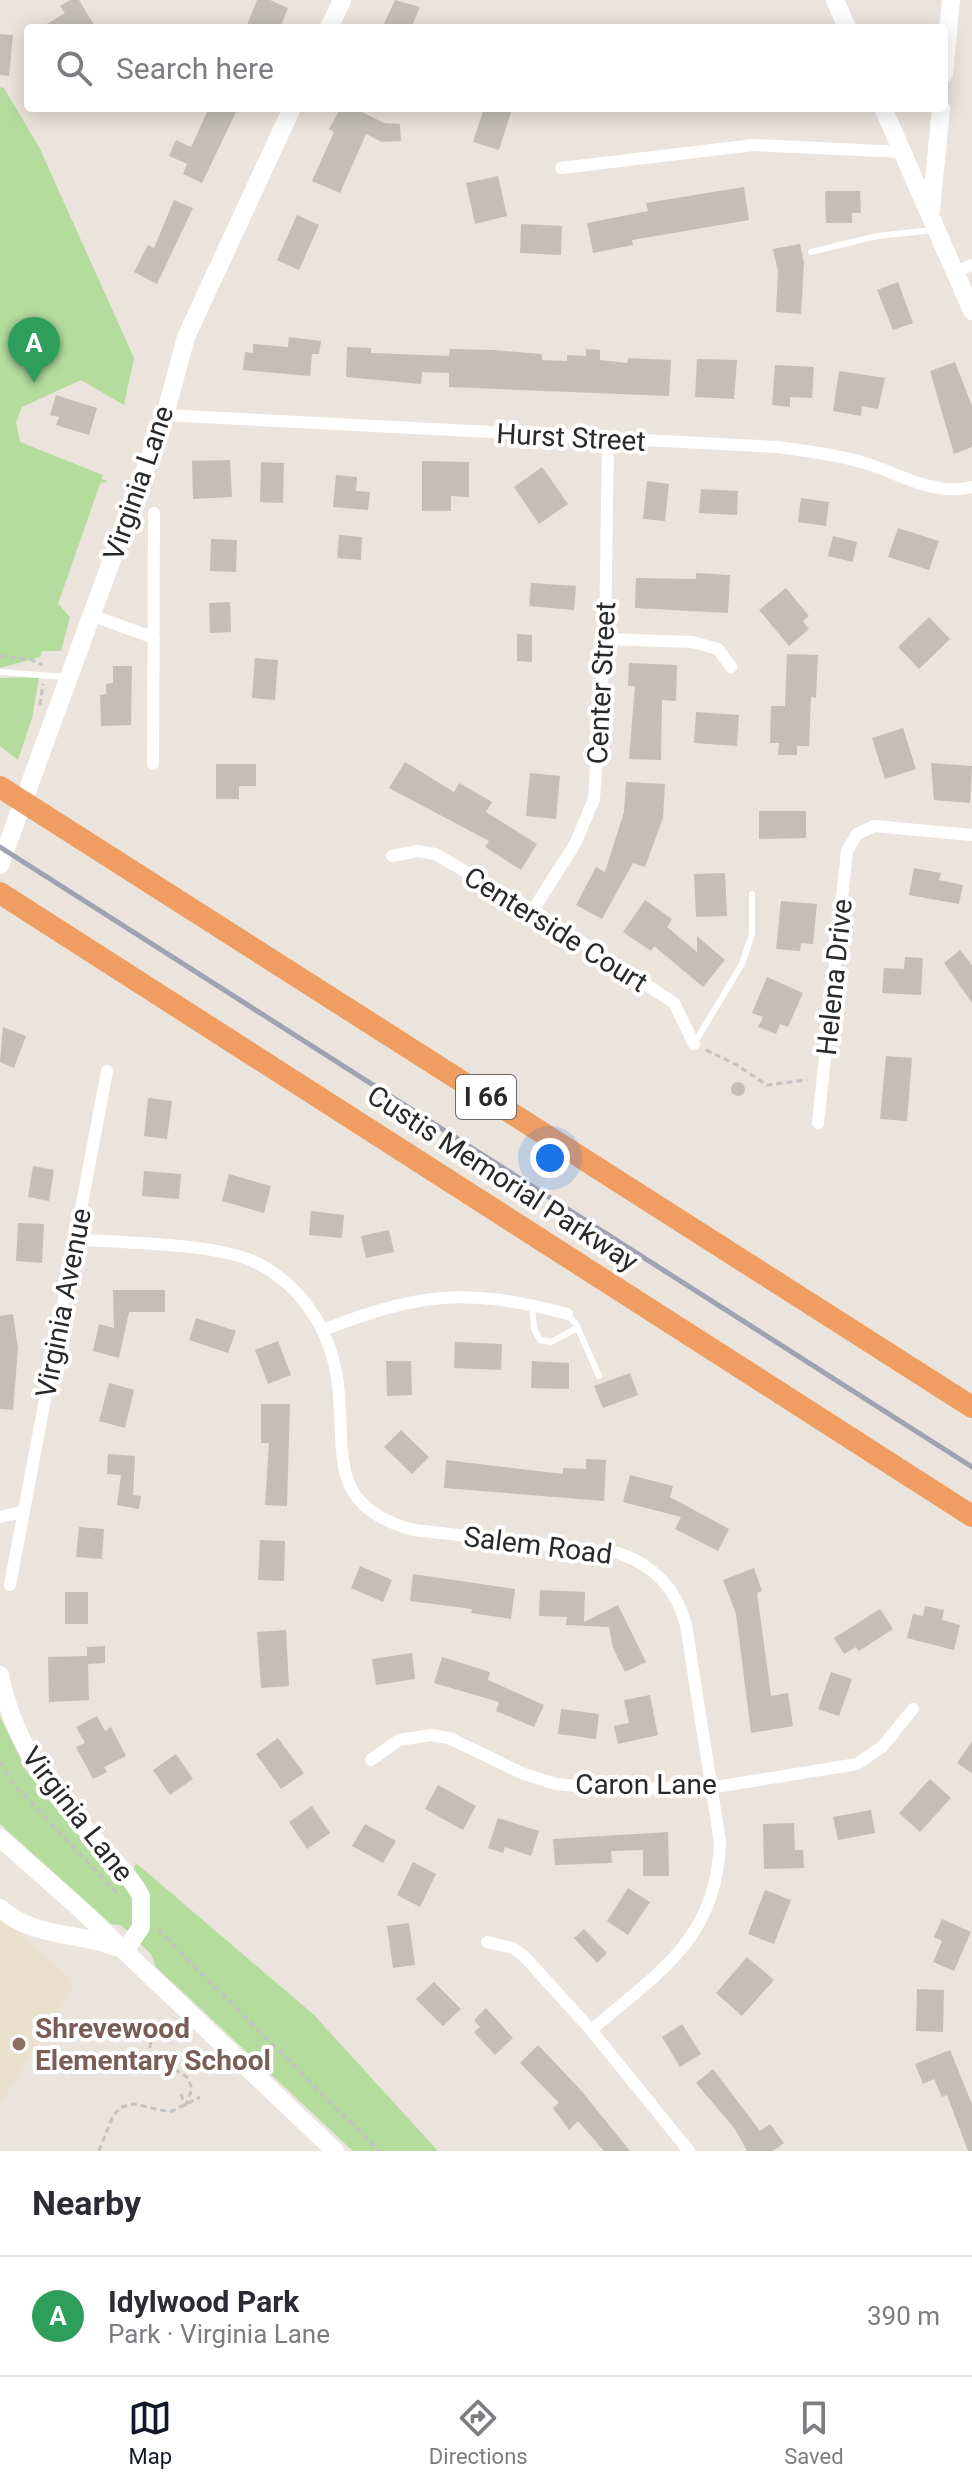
<!DOCTYPE html>
<meta charset="utf-8">
<style>
:root{--surface:#fff;--page:#f7f7f7;--text:#2b2b33;--muted:#7c7c81;--line:#e1e1e2;--accent:#111827}
body{margin:0;font-family:Roboto,sans-serif;background:var(--page);color:var(--text)}
.you{position:absolute;left:550px;top:1158px;width:28px;height:28px;margin:-20px;border:6px solid #fff;border-radius:50%;background:#1a73e8;box-shadow:0 0 0 12px #1a73e833}
.badge{display:grid;place-items:center;width:52px;height:52px;border-radius:50%;background:var(--accent);color:#fff;font-size:26px;font-weight:700}
.pin{position:absolute;translate:-50% -66px;filter:drop-shadow(0 2px 4px #0008)}
.pin::after{content:'';position:absolute;top:42px;width:28px;height:24px;background:inherit;clip-path:polygon(0 0,100% 0,50% 100%)}
.list{margin:0;padding:0;list-style:none}
h2{display:flex;justify-content:space-between;align-items:center;height:104px;margin:0;padding:0 32px;font-size:34px}
h2 small{font-size:26px;font-weight:400;color:var(--muted)}
.list li{display:grid;grid-template-columns:52px 1fr auto;gap:24px;align-items:center;box-sizing:border-box;height:120px;padding:0 32px;border-top:2px solid var(--line)}
.list b{display:block;font-size:30px;white-space:nowrap}
.list p{margin:0;font-size:26px;white-space:nowrap;color:var(--muted)}
.list em{font-size:26px;font-style:normal;color:var(--muted)}
.icon{flex:none;width:44px;height:44px;fill:none;stroke:currentColor;stroke-width:2;stroke-linecap:round;stroke-linejoin:round}
.map{position:relative;flex:none;width:972px;height:2151px;overflow:hidden}
.search{position:absolute;background:var(--surface);box-shadow:0 4px 20px #0003;left:24px;right:24px;top:24px;height:88px;display:flex;align-items:center;gap:20px;box-sizing:border-box;padding:0 28px;border-radius:8px;color:var(--muted);font-size:30px}
.sheet{height:224px;background:var(--surface)}
nav{display:flex;justify-content:space-around;align-items:center;box-sizing:border-box;height:112px;border-top:2px solid var(--line);background:var(--surface);font-size:22px;color:var(--muted)}
nav a{display:grid;justify-items:center;gap:4px}
nav .on{color:var(--accent)}
.map>svg:first-child{display:block}
.education{fill:#ebe0cd}
.green{fill:#b3dc9d}
.building{fill:#c3beb8}
.lines{fill:none;stroke-linecap:round;stroke-linejoin:round}
.path{stroke:#c3c3c3;stroke-width:3;stroke-dasharray:6 4;stroke-linecap:butt}
.lane{stroke:#fff;stroke-width:6}
.street{stroke:#fff;stroke-width:12}
.secondary{stroke:#fff;stroke-width:18}
.highway{stroke:#f09d61;stroke-width:22}
.rail{stroke:#9fa2b2;stroke-width:5}
.education-dot{fill:#8d6e63;stroke:#fff;stroke-width:3}
.labels{text-anchor:middle;stroke-width:8;stroke-linejoin:round;paint-order:stroke}
.shield{fill:#fff;stroke:#696969;stroke-width:2}
.shield-label{font-size:26px;font-weight:bold;fill:#292929}
.street-label{font-size:28px;fill:#292929;stroke:#fff}
.education-label{font-size:28px;font-weight:bold;fill:#785e54;stroke:#fff;text-anchor:start}
</style>
<div class="map">
<svg width="972" height="2151" viewBox="0 0 972 2151">
<rect width="100%" height="100%" fill="#eae4dc"/>
<!-- education -->
<path class="education" d="M0,1916L75,1983L0,2105Z"/>
<!-- green -->
<path class="green" d="M0,87L4,88L40,149L134,358L124,405L81,380L22,407L16,422L20,442L103,475L102,479L107,481L100,484L58,604L70,617L61,651H42L40,657L0,668Z
M39,677L32,718L18,760L0,746V678Z
M0,1717L26,1770L126,1889L136,1863L314,2015L438,2151H353L156,1967L151,1954L121,1925L111,1924L0,1824Z"/>
<!-- building -->
<path class="building" d="M70,0H79L96,28H40L65,13L60,6Z
M257,0H270L288,8L280,28L247,25Z
M395,0L420,7L411,28H382Z
M0,34L13,35L9,76L0,75Z
M209,108H238L202,183L183,174L187,164L169,156L176,140L191,147Z
M341,108H354L384,123L400,124L401,141L382,142L366,134L340,193L312,181L334,132L329,129Z
M484,108L511,112L499,150L473,142Z
M498,176L507,216L475,224L466,183Z
M744,187L749,220L632,240L633,245L593,253L587,223L648,211L646,203Z
M825,191H860L861,213H852V223H826Z
M174,200L193,208L157,284L134,272L148,245L154,248Z
M297,215L319,225L299,270L277,260Z
M521,224L562,226L561,255L520,253Z
M800,244L804,263L801,314L776,312L778,272L773,249Z
M898,282L913,323L893,330L877,290Z
M289,337L321,341L319,354H312L310,376L243,370L245,352L253,353V344L288,347Z
M347,347L371,348V353L449,356L450,349L493,350L542,354V360L567,361V355L586,356V349L600,350V360L627,363L628,358L671,360L669,396L449,387V373L422,372L421,384L346,377Z
M697,359L737,360L734,399L695,397Z
M955,362L972,406V447L954,454L930,371Z
M775,365L814,367L812,398L790,397V407L772,405Z
M839,371L885,378L878,409L862,406L861,416L833,411Z
M56,395L97,408L89,435L56,425L59,417L50,415Z
M230,460L232,497L193,499L192,461Z
M422,461L469,462V497L451,496V511H422Z
M261,462L284,463L283,503L260,502Z
M542,467L568,504L539,524L514,487Z
M336,475L357,477L356,491L370,492L368,510L333,507Z
M647,481L669,484L665,521L643,519Z
M701,489L738,491L737,515L699,513Z
M801,498L829,502L826,526L798,522Z
M898,528L939,541L929,570L888,557Z
M339,535L362,537L361,560L337,558Z
M833,536L857,542L853,562L828,556Z
M211,539L237,540L236,572L210,571Z
M696,573L730,575L728,613L635,608L636,578L696,579Z
M531,583L576,586L574,610L529,606Z
M786,588L809,616L803,621L809,629L789,646L759,610Z
M230,602L231,632L210,633L209,603Z
M929,617L950,639L919,669L898,647Z
M517,634L532,635V662L517,661Z
M787,654L818,655L816,698L811,697L809,746H797V755H778L779,743H770L771,706H785Z
M255,658L278,660L275,700L252,698Z
M629,663L677,665L676,701L662,700L661,760L629,759L635,686H628Z
M113,666H132L131,725L101,726L100,695L106,694V684L113,683Z
M696,712L739,715L737,746L694,743Z
M903,728L916,769L885,779L872,738Z
M405,762L454,792L459,783L492,802L486,812L537,844L521,870L485,847L489,841L389,788Z
M931,763L972,766L970,803L934,800Z
M216,764H256V786H239V799H216Z
M530,773L560,776L556,819L526,816Z
M626,782L665,784L663,818L645,867L633,863L602,919L576,905L596,867L605,872L624,812Z
M759,811H806V838L759,839Z
M914,868L941,873L939,880L963,885L959,904L909,895Z
M725,873L727,916L696,917L694,874Z
M645,900L672,919L667,927L697,952V936L725,960L703,987L654,946L651,951L623,932Z
M781,901L817,904L813,944L801,943L800,951L776,949Z
M960,950L972,965V1003L944,963Z
M905,957L923,958L921,995L882,993L884,968L904,969Z
M767,977L803,993L788,1027L780,1024L776,1034L758,1027L763,1017L752,1013Z
M3,1027L26,1036L14,1068L0,1062Z
M886,1056L912,1058L907,1121L880,1119Z
M731 1089a7 7 0 1 1 14 0a7 7 0 1 1-14 0Z
M148,1098L172,1101L167,1139L144,1136Z
M33,1166L54,1170L49,1201L28,1197Z
M144,1171L181,1174L179,1199L142,1196Z
M229,1174L271,1186L264,1213L222,1201Z
M311,1211L344,1215L342,1238L309,1235Z
M18,1223L44,1224L42,1263L16,1261Z
M389,1230L394,1252L366,1258L361,1236Z
M113,1290H165V1312H129L119,1358L93,1351L99,1324L114,1328Z
M13,1314L18,1348L13,1410L0,1409V1316Z
M196,1318L236,1331L228,1353L189,1340Z
M278,1341L291,1375L268,1384L255,1350Z
M455,1342L502,1344L501,1370L454,1368Z
M386,1361H411L412,1395L387,1396Z
M532,1361L569,1363V1389L531,1388Z
M630,1373L638,1395L603,1408L594,1386Z
M109,1383L134,1390L125,1428L99,1421Z
M261,1404H290L287,1506L265,1505L269,1443H261Z
M401,1430L429,1457L412,1474L384,1447Z
M108,1454L135,1456L133,1495L141,1496L139,1509L117,1505L121,1475L107,1474Z
M586,1459L606,1460L604,1501L444,1488L446,1460L563,1474V1468L586,1469Z
M630,1475L673,1486L670,1497L729,1529L718,1551L675,1529L681,1517L623,1502Z
M79,1527L104,1529L102,1559L76,1557Z
M260,1540L285,1541L284,1581L258,1580Z
M360,1566L392,1580L383,1602L351,1588Z
M754,1568L762,1591L757,1593L771,1696L788,1693L793,1726L751,1733L736,1614L723,1580Z
M413,1574L515,1589L511,1619L471,1613L472,1609L410,1601Z
M540,1590L585,1592L584,1622L618,1605L646,1662L625,1672L613,1648L609,1627L566,1625L567,1617L539,1616Z
M65,1592H88V1624H65Z
M925,1606L944,1610L942,1620L960,1625L954,1650L907,1638L913,1614L923,1616Z
M880,1609L893,1629L859,1651L856,1647L844,1654L834,1638Z
M286,1630L289,1686L261,1688L257,1632Z
M105,1646V1663L88,1664L89,1700L49,1702L48,1657L87,1656V1647Z
M412,1653L415,1679L376,1685L372,1659Z
M442,1657L490,1672L488,1680L544,1705L534,1727L496,1711L499,1702L434,1683Z
M831,1672L852,1679L839,1716L818,1709Z
M650,1695L658,1735L618,1744L614,1726L629,1723L624,1700Z
M561,1709L599,1714L596,1739L558,1734Z
M97,1716L105,1731L111,1727L126,1756L104,1767L107,1772L93,1779L76,1747L85,1743L76,1727Z
M278,1738L304,1773L281,1789L256,1754Z
M972,1741V1773L957,1763Z
M176,1754L193,1779L170,1795L153,1770Z
M930,1779L951,1798L920,1832L899,1813Z
M438,1785L476,1806L463,1830L425,1809Z
M312,1806L330,1833L307,1849L289,1822Z
M871,1810L875,1833L838,1840L833,1817Z
M498,1818L539,1831L531,1856L505,1847L503,1853L488,1848Z
M794,1823L795,1850H803L804,1868L764,1869L763,1824Z
M365,1824L396,1841L383,1863L352,1846Z
M668,1832L669,1876H643V1850L611,1851L612,1863L555,1865L553,1839Z
M413,1862L436,1874L420,1907L397,1895Z
M628,1888L650,1902L628,1935L607,1921Z
M765,1890L791,1900L774,1944L748,1934Z
M942,1919L971,1932L954,1971L933,1962L942,1941L934,1937Z
M409,1923L415,1965L393,1968L387,1926Z
M584,1929L607,1953L597,1963L574,1938Z
M747,1957L774,1980L742,2016L716,1993Z
M434,1982L461,2009L443,2026L416,1999Z
M917,1989L944,1990L943,2032L916,2031Z
M486,2008L513,2038L495,2055L474,2032L480,2027L474,2020Z
M682,2024L701,2054L680,2067L662,2037Z
M538,2045L579,2088L630,2151H604L578,2121L569,2130L553,2108L559,2103L520,2063Z
M950,2050L972,2104V2151H968L947,2095L942,2097L934,2079L923,2084L915,2064Z
M713,2069L760,2131L770,2124L784,2143L773,2151H747L735,2129L696,2083Z"/>
<g class="lines">
<!-- path -->
<path class="path" d="M0,656L32,660L42,665
M40,705L43,684
M706,1050L737,1065L767,1085L807,1080
M0,1762L15,1786L117,1893
M158,1930L379,2151
M161,2025C132,2061 167,2061 188,2078L192,2089L185,2107
M181,2094L185,2107
M99,2151L113,2116L121,2107L134,2104L170,2112L200,2097"/>
<!-- lane -->
<path class="lane" d="M811,252L877,236L933,230
M0,672L64,677
M694,1044L742,964L752,934V894
M532,1306L534,1329L540,1340L551,1342L577,1328
M567,1314L576,1324L599,1376"/>
<!-- street -->
<path class="street" d="M561,168L754,145L903,152
M955,272L972,265
M165,415L778,447C805,451 832,454 858,461C897,471 930,497 972,487
M91,615L154,638
M605,639L692,642L718,649L731,667
M153,764L154,513
M392,856L418,851L435,854L533,910L674,1003L694,1044
M533,910L575,844L594,799L605,639L608,439
M818,1123L847,851L857,834L874,826L972,835
M76,1239C126,1244 214,1242 257,1263C304,1287 332,1333 338,1385C346,1453 326,1507 414,1530L618,1553C654,1565 676,1588 686,1625L720,1842C717,1939 658,1973 591,2030
M323,1330C418,1293 467,1287 567,1314
M0,1517L22,1512
M10,1585L107,1071
M371,1760L399,1740L431,1735L449,1738L524,1774L556,1784L623,1790L722,1786L857,1764L882,1747L913,1709
M487,1942L513,1948L524,1956L591,2030L689,2151"/>
<!-- secondary -->
<path class="secondary" d="M835,0L847,28
M329,28L342,0
M944,74L951,0
M883,108L972,311
M931,210L941,108
M0,865L165,415L186,337L292,108
M0,1675C13,1742 49,1788 94,1839C110,1857 129,1874 141,1896V1927L125,1951
M0,1838L77,1906L335,2151
M0,1908C33,1938 77,1932 116,1947"/>
<!-- highway -->
<path class="highway" d="M0,787L972,1407
M0,893L972,1516"/>
<!-- rail -->
<path class="rail" d="M0,847L972,1467"/>
</g>
<!-- markers -->
<circle class="education-dot" cx="19" cy="2044" r="8"/>
<g class="labels">
<!-- shield labels -->
<rect class="shield" x="456" y="1075" width="60" height="44" rx="6"/>
<g class="shield-label">
<text x="486" y="1106">I 66</text>
</g>
<!-- street labels -->
<g class="street-label">
<text transform="translate(571 437) rotate(3)" y="10">Hurst Street</text>
<text transform="translate(138 483) rotate(-71)" y="10">Virginia Lane</text>
<text transform="translate(601 683) rotate(-87)" y="10">Center Street</text>
<text transform="translate(556 929) rotate(32)" y="10">Centerside Court</text>
<text transform="translate(834 977) rotate(-84)" y="10">Helena Drive</text>
<text transform="translate(503 1178) rotate(33)" y="10">Custis Memorial Parkway</text>
<text transform="translate(63 1303) rotate(-79)" y="10">Virginia Avenue</text>
<text transform="translate(538 1545) rotate(7)" y="10">Salem Road</text>
<text x="646" y="1794">Caron Lane</text>
<text transform="translate(78 1814) rotate(52)" y="10">Virginia Lane</text>
</g>
<!-- education labels -->
<g class="education-label">
<text x="35" y="2038">Shrevewood<tspan x="35" dy="32">Elementary School</tspan></text>
</g>
</g>
</svg>
<div class="you"></div>
<div class="pin badge" style="left:34px;top:383px;background:#2e9e5b">A</div>
<div class="search"><svg class="icon" aria-label="search" viewBox="0 0 24 24"><circle cx="10" cy="10" r="6"/><path d="M15 15l6 6"/></svg>Search here</div>
</div>
<section class="sheet">
<h2>Nearby<small></small></h2>
<ul class="list">
<li><span class="badge" style="background:#2e9e5b">A</span><div><b>Idylwood Park</b><p>Park · Virginia Lane</p></div><em>390 m</em></li>
</ul>
</section>
<nav>
<a class="on"><svg class="icon" aria-label="map" viewBox="0 0 24 24"><path d="M3 6l6-2 6 2 6-2v14l-6 2-6-2-6 2zM9 4v14M15 6v14"/></svg>Map</a>
<a><svg class="icon" aria-label="directions" viewBox="0 0 24 24"><path d="M12 3l9 9-9 9-9-9zM9 14v-3h6M13 9l2 2-2 2"/></svg>Directions</a>
<a><svg class="icon" aria-label="saved" viewBox="0 0 24 24"><path d="M7 4h10v16l-5-4-5 4z"/></svg>Saved</a>
</nav>
